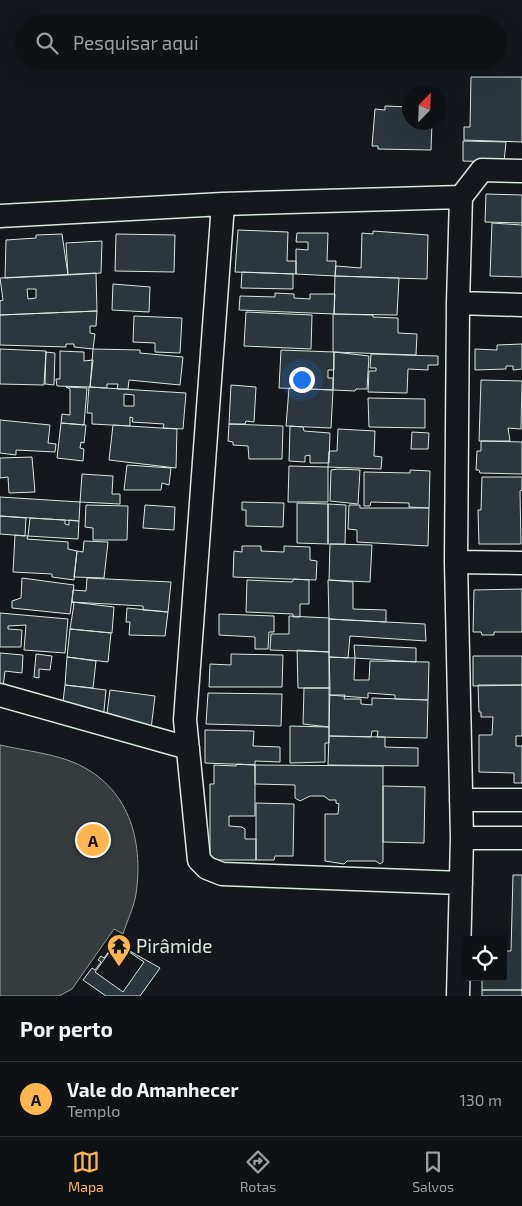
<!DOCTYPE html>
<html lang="pt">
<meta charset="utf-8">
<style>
:root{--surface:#0f1215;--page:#1d2022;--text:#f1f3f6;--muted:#9b9ea0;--line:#2f3234;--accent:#ffb74d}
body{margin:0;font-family:"Exo 2",sans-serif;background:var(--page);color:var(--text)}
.controls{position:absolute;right:15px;bottom:15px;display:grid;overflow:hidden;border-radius:5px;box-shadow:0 5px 20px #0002}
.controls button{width:45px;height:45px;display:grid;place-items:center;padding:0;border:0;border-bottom:1px solid var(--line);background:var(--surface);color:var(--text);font:25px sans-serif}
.compass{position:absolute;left:402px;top:85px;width:45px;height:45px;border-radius:50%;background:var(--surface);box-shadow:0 5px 20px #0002;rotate:23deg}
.you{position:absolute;left:301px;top:379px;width:18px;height:18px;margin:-12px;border:4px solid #fff;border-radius:50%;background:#1a73e8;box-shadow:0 0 0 8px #1a73e833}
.badge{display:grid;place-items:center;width:32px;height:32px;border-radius:50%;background:var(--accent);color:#111;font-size:16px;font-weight:700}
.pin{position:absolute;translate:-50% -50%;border:2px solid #fff;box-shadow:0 1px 5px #0006}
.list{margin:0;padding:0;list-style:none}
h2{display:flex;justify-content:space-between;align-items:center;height:65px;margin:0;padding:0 20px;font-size:21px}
h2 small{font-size:16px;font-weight:400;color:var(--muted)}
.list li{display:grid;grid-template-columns:32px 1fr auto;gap:15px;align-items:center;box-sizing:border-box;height:75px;padding:0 20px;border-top:1px solid var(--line)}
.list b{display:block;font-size:19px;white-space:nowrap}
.list p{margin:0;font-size:16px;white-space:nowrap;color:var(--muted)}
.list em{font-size:16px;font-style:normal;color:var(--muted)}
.icon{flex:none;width:28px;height:28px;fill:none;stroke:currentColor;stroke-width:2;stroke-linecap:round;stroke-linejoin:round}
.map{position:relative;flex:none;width:522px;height:996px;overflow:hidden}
.search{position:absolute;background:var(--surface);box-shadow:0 5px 20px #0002;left:15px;right:15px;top:15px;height:55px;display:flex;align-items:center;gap:12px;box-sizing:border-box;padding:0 18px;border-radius:28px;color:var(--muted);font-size:19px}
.sheet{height:140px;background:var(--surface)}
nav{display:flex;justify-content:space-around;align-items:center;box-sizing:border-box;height:70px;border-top:1px solid var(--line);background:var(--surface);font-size:14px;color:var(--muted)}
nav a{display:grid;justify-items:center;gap:2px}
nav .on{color:var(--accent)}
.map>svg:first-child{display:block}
.water{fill:#363b3e;stroke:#939e99}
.building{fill:#2c363c;stroke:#d8e6dc;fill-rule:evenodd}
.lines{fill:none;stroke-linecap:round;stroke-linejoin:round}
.minor-casing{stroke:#d8e6dc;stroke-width:25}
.minor{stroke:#14181c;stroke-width:22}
.labels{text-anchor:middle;stroke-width:4;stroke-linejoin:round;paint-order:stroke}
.poi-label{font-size:19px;fill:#d8e6dc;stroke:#14181c;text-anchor:start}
</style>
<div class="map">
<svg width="522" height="996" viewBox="0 0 522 996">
<rect width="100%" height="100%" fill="#14181c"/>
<!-- water -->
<path class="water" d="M0,745C22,750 55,754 75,763C128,786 144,839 136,894C134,907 127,921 123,934L114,929L72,989L59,996H0Z"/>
<!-- building -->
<path class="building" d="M471,77H522V142L464,140V127H470Z
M385,106L410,107V122H432L431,150L378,149V146H372L375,109L385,110Z
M463,141L506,142L504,162L463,161Z
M486,194L522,195V223L485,222Z
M492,223L522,225V277L490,276Z
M238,230L288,232L287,261H296V274L235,272Z
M373,231L428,235L427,279L335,276L336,266L361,268L362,233L373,234Z
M297,233H328L327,261H336L335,276L296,274V249L308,250V242H296Z
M62,234L68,275L5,278L6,240L36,238V235Z
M116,234L175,235L174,272L115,271Z
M102,241L101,273L68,275L66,243Z
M242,272L293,274V289L241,288Z
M96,273L97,311L0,315V301L3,300L0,278ZM27,289H36V298L28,299Z
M335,276L399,278L397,315L334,314Z
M113,284L150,287L149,312L112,310Z
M275,293L294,294V298L310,299V294H335L334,314L239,310L240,296L275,297Z
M97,311L96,326H90V333L95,334L93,349L74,347V344H66V347L0,345V315Z
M246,312L312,315L311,349L244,346Z
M333,314L373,315V317L398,318V333L417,334L416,355L333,352Z
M134,316L182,318L180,353L155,352V343L133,342Z
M522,344V369L513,370V366H506V369L475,370V349L497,350V345Z
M0,349L46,351L44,385L0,384Z
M93,349L140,350V353L183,357L180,385L129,380L128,389H117L118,384H107V388L90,387Z
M281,350L334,352V370H328V378H333V390L279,388Z
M60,351L84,352V361L93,360L90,387L57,386L56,379H60Z
M46,352L55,353L54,385L45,384Z
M334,352L369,356L367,389H356L355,391L333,390Z
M371,354L438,356V365H428V370L408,369L407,393L368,392L369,371H376V368H370Z
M481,380L522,381L521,429L508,428L510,441H479Z
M231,385L256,387L254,422L246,421L245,424H229Z
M66,387L87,388L84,425L61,423L62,414L70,415V389Z
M89,387L186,393L183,429L163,428L164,424L132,422L133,418L130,417V426L92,424V413H87ZM124,394L134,395V406H124Z
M289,388L333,390L331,428L286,426Z
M368,398L425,399V428L369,427Z
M0,420L50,425L48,443L56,444L55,452L16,450V455L0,453Z
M61,423L86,425L84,443L81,442L80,448L84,449L83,461L57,458Z
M229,424L283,426L282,459H249L248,446L233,445V442L228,441Z
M113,425L177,429L176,468L109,460Z
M290,426L303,427L304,431L330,433L329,463H310V455L305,456V462L289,461Z
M338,429L375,431L374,456L382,457L381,469L328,467L329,451H337Z
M412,432L429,433L428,449H411Z
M481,441L522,442V474L480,473L479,470H476L477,451H481Z
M32,457L35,492L9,493L8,477L0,478V458Z
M127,465L171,468L169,485L162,483L161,490H124Z
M289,466L328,467V502H288Z
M338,469L360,470L358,504L330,501L331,470Z
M410,470L430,471L429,508L409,507V503L371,502L370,506H364V472L410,473Z
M82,474L113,476L112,494H120V504L80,502Z
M482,477H522V490L520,491L521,544H479L478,510H481Z
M0,497L80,502L79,521L0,516Z
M242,502L284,503L283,527L246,526V510H242Z
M297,503L328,504V544L297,543Z
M328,504L346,505L345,544H328Z
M86,505L128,506L127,540H93V528L85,527Z
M145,505L175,507L174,530L143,528Z
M349,505H360V508H429L428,546L357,542V530L348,529Z
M0,516L26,518L25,536L0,534Z
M30,518L65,520V524L69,525V520L79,521L78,539L28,536Z
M15,535L28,536L27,539L68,542V549L77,551L74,580L52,577V574L13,572Z
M84,541L108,542L104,578L74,577L77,551L83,552Z
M330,544L372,545L370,582L329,580Z
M242,546H261V551L284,552V546L310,547V560L317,561L316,580L233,577L234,551L242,552Z
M22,578L74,585L70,614L12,608V601L21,598Z
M87,578L171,582L168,612L143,610V606L72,602L73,590L86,591Z
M294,579L309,580V604H300V617H293V614L246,612L247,580L292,582Z
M328,580L353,582V609L386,610V622L329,619Z
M522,589V632H494V635H482L481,632H473L474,590Z
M72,602L114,607L112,633L70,629L74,604Z
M127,608L168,612L165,636L129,635L130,622H126Z
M0,613L68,619L65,653L24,650L26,625L8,626V629L22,630L21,647H0Z
M219,614L274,616V632H269L268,649H255V637L219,635Z
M289,616L329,618V652L270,650L271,634H289Z
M329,619L425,624L426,641L350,636L348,658L329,657Z
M70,629L111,633L108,662L67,657Z
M354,645L416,648V662L355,658Z
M297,650L329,652L330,688H298Z
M0,653L23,655L22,673L5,671L3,687L0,686Z
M36,654L52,656L50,670L39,669V678L34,677Z
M231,654L283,655L282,687H209L210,664L231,665Z
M473,656H522V685L473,686Z
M67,657L96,661L93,688L65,685Z
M329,657L355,658L354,680H369L370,661L429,662L428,700L395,699V695L368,693V698L329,695Z
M65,685L106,690L103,721L62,710Z
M478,685H522V736H516V746H522V783H514V773L479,772V735H492L493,717H481V712H479Z
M304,688H330L329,727L303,724Z
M110,690L155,696L151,729L106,721Z
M208,693L282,694L281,726L206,724Z
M329,695H345L344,699H361V704L372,705V698L428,700L427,738L377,737L378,731H372L371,737L329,736Z
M290,726L329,727V743H325V762L290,763Z
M205,730L254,731L253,746L280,747V762L255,761V765L205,763Z
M329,736L385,737V747L418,748V766L328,765Z
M237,764L255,765V816H229V826L242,827L245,829V839H256V860H210V784H214V765L236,766Z
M255,765L383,766V862L380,864L376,861H347L344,864L325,861V814H338L339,804L336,803V800H329L324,796H310L300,801L295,798V785L255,784Z
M383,786L425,787L424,843L383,842Z
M256,803L294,804L293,856H275L274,860H256Z
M513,875H522V990H482V977H503V951H511Z
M116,936L131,947L128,950L160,968L140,996H106L83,980L92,968L95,970L101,962L98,960L101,956L104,958L110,950L107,948Z
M116,943L144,962L123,992L95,972Z
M482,990H522V996H482Z"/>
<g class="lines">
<!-- minor casing -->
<g class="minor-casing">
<path id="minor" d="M461,197L482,170L522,171
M223,204L185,720L199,860L207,868L222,874L461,883
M0,216L223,204L461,197
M458,303L522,305
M456,562L522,563
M0,695L188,748
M461,800H522
M462,838H522
M458,996L462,838L456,562L458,303L461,197"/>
</g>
<!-- minor -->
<use href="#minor" class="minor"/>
</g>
<!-- icons -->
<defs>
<g id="temple-pin" transform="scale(1.25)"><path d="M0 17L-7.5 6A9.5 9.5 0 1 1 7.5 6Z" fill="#ffb74d" stroke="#14181c"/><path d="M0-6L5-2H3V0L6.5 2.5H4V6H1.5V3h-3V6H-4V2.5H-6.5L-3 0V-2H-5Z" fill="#111"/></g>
</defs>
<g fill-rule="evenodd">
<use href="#temple-pin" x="119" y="946"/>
</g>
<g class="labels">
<!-- poi labels -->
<g class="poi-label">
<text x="136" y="953">Pirâmide</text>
</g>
</g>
</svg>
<div class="controls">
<button><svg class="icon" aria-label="locate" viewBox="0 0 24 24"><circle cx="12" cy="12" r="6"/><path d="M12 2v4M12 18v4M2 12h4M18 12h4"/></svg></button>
</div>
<svg class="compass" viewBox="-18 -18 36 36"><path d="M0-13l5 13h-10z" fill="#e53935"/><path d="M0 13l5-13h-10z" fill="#9b9ea0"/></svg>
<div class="you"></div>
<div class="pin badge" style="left:93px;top:840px">A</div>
<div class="search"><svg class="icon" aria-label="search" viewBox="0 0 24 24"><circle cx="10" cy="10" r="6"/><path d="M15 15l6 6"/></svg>Pesquisar aqui</div>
</div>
<section class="sheet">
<h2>Por perto<small></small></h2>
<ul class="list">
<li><span class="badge">A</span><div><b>Vale do Amanhecer</b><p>Templo</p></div><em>130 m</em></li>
</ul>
</section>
<nav>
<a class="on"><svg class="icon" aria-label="map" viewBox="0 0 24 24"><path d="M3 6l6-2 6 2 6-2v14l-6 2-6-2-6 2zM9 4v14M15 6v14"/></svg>Mapa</a>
<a><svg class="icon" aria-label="directions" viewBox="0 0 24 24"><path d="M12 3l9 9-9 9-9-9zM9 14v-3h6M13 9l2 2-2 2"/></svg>Rotas</a>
<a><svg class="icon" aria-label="saved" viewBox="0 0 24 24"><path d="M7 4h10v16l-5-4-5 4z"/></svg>Salvos</a>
</nav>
